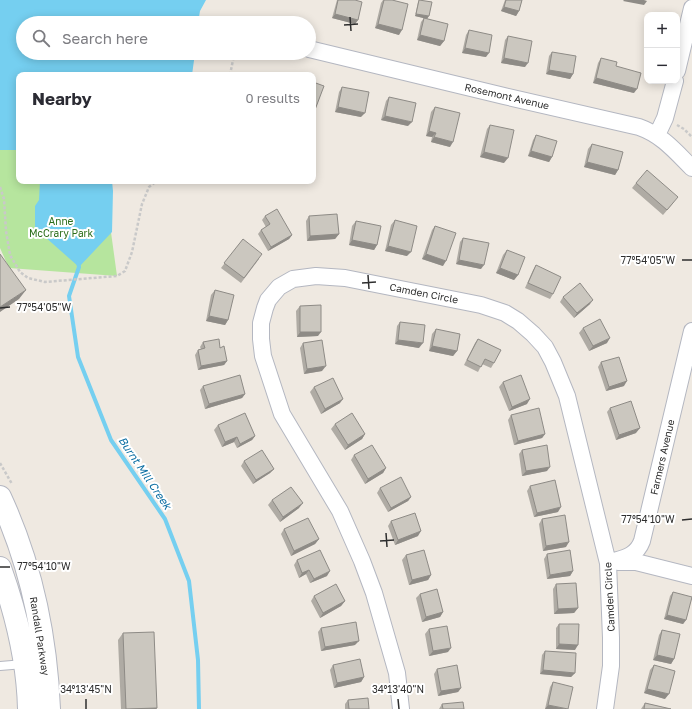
<!DOCTYPE html>
<meta charset="utf-8">
<style>
:root{--surface:#fff;--page:#f7f7f7;--text:#2b2b33;--muted:#7c7c81;--line:#e1e1e2}
body{margin:0;font-family:"Golos Text",sans-serif;background:var(--page);color:var(--text)}
.controls{position:absolute;right:12px;top:12px;display:grid;overflow:hidden;border-radius:8px;box-shadow:0 2px 10px #0003}
.controls button{width:36px;height:36px;display:grid;place-items:center;padding:0;border:0;border-bottom:1px solid var(--line);background:var(--surface);color:var(--text);font:20px sans-serif}
.list{margin:0;padding:0;list-style:none}
h2{display:flex;justify-content:space-between;align-items:center;height:52px;margin:0;padding:0 16px;font-size:17px}
h2 small{font-size:13px;font-weight:400;color:var(--muted)}
.icon{flex:none;width:22px;height:22px;fill:none;stroke:currentColor;stroke-width:2;stroke-linecap:round;stroke-linejoin:round}
.map{position:relative;flex:none;width:692px;height:709px;overflow:hidden}
.search{position:absolute;background:var(--surface);box-shadow:0 2px 10px #0003;left:16px;top:16px;width:300px;height:44px;display:flex;align-items:center;gap:10px;box-sizing:border-box;padding:0 14px;border-radius:22px;color:var(--muted);font-size:15px}
.panel{position:absolute;background:var(--surface);box-shadow:0 2px 10px #0003;left:16px;top:72px;width:300px;height:112px;border-radius:8px}
.map>svg:first-child{display:block}
.green{fill:#b6e59e}
.water{fill:#75cff0}
.lines{fill:none;stroke-linecap:round;stroke-linejoin:round}
.stream{stroke:#75cff0;stroke-width:4}
.service-casing{stroke:#b4b7c1;stroke-width:10}
.minor-casing{stroke:#b4b7c1;stroke-width:18}
.secondary-casing{stroke:#b4b7c1;stroke-width:24}
.path{stroke:#c9c9c9;stroke-width:2.5;stroke-dasharray:3 2;stroke-linecap:butt}
.service{stroke:#fff;stroke-width:8}
.minor{stroke:#fff;stroke-width:16}
.secondary{stroke:#fff;stroke-width:22}
.wall{fill:#afaba4}
.shaded-wall{fill:#8e8b86}
.building{fill:#cbc7bf;stroke:#8e8b86}
.ticks{fill:none;stroke:#2e2e2e;stroke-width:1.5}
.labels{text-anchor:middle;stroke-width:4;stroke-linejoin:round;paint-order:stroke}
.street-label{font-size:10px;fill:#2e2e2e;stroke:#fff}
.park-label{font-size:10px;fill:#2c6e1b;stroke:#fff}
.water-label{font-size:11px;font-style:italic;fill:#0d6fa3;stroke:#fff}
.ticks-label{font-size:10px;text-anchor:middle;fill:#2e2e2e;stroke:#fff;stroke-width:4;stroke-linejoin:round;paint-order:stroke}
</style>
<div class="map">
<svg width="692" height="709" viewBox="0 0 692 709">
<rect width="100%" height="100%" fill="#efe9e1"/>
<!-- green -->
<path class="green" d="M0,0L23,23V53L19,75V181H104L117,276L9,268L0,248Z"/>
<!-- water -->
<path class="water" d="M0,0H206L200,11L198,23H23V53H195L192,75H19V150H0Z
M40,181H112L113,191L112,232L79,267L35,228V206L39,200Z"/>
<g class="lines">
<!-- stream -->
<path class="stream" d="M78,262L79,267L69,296L78,357L111,440L165,519L189,581L198,660L199,709"/>
<!-- service casing -->
<g class="service-casing">
<path id="service" d="M0,666L24,664"/>
</g>
<!-- minor casing -->
<g class="minor-casing">
<path id="minor" d="M309,49L504,96L639,127C662,135 675,151 692,168
M677,71L692,8
M657,135L665,118L675,81
M618,562H636L692,576
M608,563C623,558 636,557 642,541L692,331
M401,709L397,673L374,593L362,561L340,511L282,414L263,356L261,339V323L265,308L268,300L279,287L293,279L316,276L345,278L481,305L505,313L518,321L533,334L545,347L553,362L567,396L608,563L611,638V666L605,709"/>
</g>
<!-- secondary casing -->
<g class="secondary-casing">
<path id="secondary" d="M0,497C31,564 46,636 49,709
M0,568C16,613 28,662 29,709"/>
</g>
<!-- path -->
<path class="path" d="M230,75L233,60L236,53
M677,125L684,129L692,137
M0,187L4,199L6,231L10,255L20,272L28,278L45,282L117,276L125,271L132,252L142,204L149,187L157,181
M0,463L12,484"/>
<!-- service -->
<use href="#service" class="service"/>
<!-- minor -->
<use href="#minor" class="minor"/>
<!-- secondary -->
<use href="#secondary" class="secondary"/>
</g>
<!-- wall -->
<path class="wall" d="M337,0H338L358,20L355,24L332,18Z
M383,0H392L399,35L375,28L381,3Z
M419,0L427,18L444,41L440,46L417,40L421,22L424,18L415,16L418,2Z
M505,0H522L519,11L516,16L501,11Z
M469,30L486,57L462,53L466,35Z
M508,36L525,67L501,63L505,40Z
M552,52L573,74L570,79L546,74L549,56Z
M601,58L616,66L634,93L593,83L598,63Z
M342,87L361,117L335,112L339,92Z
M389,97L408,126L381,120L386,101Z
M435,107L450,147L431,142L432,137L426,136L431,112Z
M490,125L504,163L480,157L487,129Z
M536,135L552,157L549,162L528,156L533,140Z
M592,144L618,170L615,175L584,167L588,149Z
M636,183L674,202L663,215L632,188Z
M265,216L292,235L289,239L268,251L258,234L261,230L266,227L262,220Z
M309,216L339,234L335,239L307,241L306,221Z
M395,220L407,256L385,251L391,225Z
M356,221L377,245L374,250L349,245L352,226Z
M435,226L443,266L422,259L432,230Z
M463,238L481,269L456,264L460,242Z
M243,239L259,259L241,283L221,268Z
M507,250L518,275L514,280L496,273L503,255Z
M536,265L553,294L550,299L525,288L533,270Z
M215,290L228,320L225,325L206,321L211,295Z
M563,297L590,304L574,318L560,302Z
M300,306L318,336L297,337L296,311Z
M400,322L419,348L395,344L397,326Z
M583,328L607,343L589,351L579,333Z
M436,329L457,351L453,356L429,351L432,334Z
M478,339L494,363L491,368L482,364L478,372L464,365L475,343Z
M203,342L220,348L227,361L224,365L198,370L195,355L198,350L201,349L200,347Z
M303,343L322,371L304,374L300,348Z
M601,362L624,386L606,391L598,367Z
M503,382L527,404L509,411L499,387Z
M203,386L245,394L242,398L205,409L200,390Z
M314,387L340,403L321,414L310,392Z
M610,408L636,433L616,440L607,412Z
M511,415L545,434L542,438L514,445L508,420Z
M335,424L365,434L362,439L345,450L331,429Z
M218,425L255,436L252,440L237,448L234,442L222,447L214,430Z
M522,450L547,471L522,476L519,454Z
M354,455L386,468L383,473L365,484L351,460Z
M244,461L274,469L270,473L253,484L241,466Z
M530,486L558,512L534,517L527,491Z
M380,488L411,497L408,501L388,512L377,493Z
M272,500L299,508L280,522L268,505Z
M542,519L566,547L543,551L539,524Z
M391,521L418,536L395,545L388,526Z
M284,529L319,539L315,544L291,556L281,534Z
M547,554L573,571L570,576L547,579L544,559Z
M406,555L431,575L428,580L409,585L402,560Z
M297,560L327,576L310,583L306,574L299,578L294,565Z
M556,584L578,608L574,613L554,614L553,589Z
M673,592L686,620L683,624L664,619L670,596Z
M420,594L443,612L440,617L422,622L416,598Z
M314,596L345,601L341,606L320,618L311,601Z
M559,624L575,650L556,649V628Z
M321,628L355,645L321,651L318,632Z
M429,629L448,652L429,656L425,634Z
M662,630L674,659L671,664L653,660L659,635Z
M123,633L157,708L156,709H121L118,640Z
M545,651L575,673L571,677L540,674L542,655Z
M333,665L364,677L361,682L334,688L330,670Z
M654,665L665,699L644,693L650,670Z
M437,669L461,688L458,692L438,696L434,674Z
M553,682L568,709H545L550,687Z
M348,700L369,709H345V704Z
M645,703L671,709H641Z
M442,704L464,709H439Z"/>
<!-- shaded-wall -->
<path class="shaded-wall" d="M624,0H644L647,1L644,5L623,1Z
M504,7L519,11L516,16L501,11Z
M335,14L358,20L355,24L332,18Z
M416,14L429,16L427,19L415,16Z
M378,24L402,30L399,35L375,28Z
M420,35L444,41L440,46L417,40Z
M465,48L489,53L486,57L462,53Z
M504,58L528,63L525,67L501,63Z
M549,70L573,74L570,79L546,74Z
M596,78L637,89L634,93L593,83Z
M338,107L365,113L361,117L335,112Z
M385,116L412,122L408,126L381,120Z
M429,131L436,133L432,137L426,136Z
M434,137L453,142L450,147L431,142Z
M531,151L552,157L549,162L528,156Z
M484,152L508,158L504,163L480,157Z
M587,162L618,170L615,175L584,167Z
M339,234L335,239L307,241L310,236Z
M292,235L289,239L268,251L271,247Z
M352,240L377,245L374,250L349,245Z
M388,246L411,252L407,256L385,251Z
M426,254L446,261L443,266L422,259Z
M459,260L484,265L481,269L456,264Z
M500,268L518,275L514,280L496,273Z
M26,290L19,299L0,312V307Z
M593,300L590,304L574,318L577,313Z
M209,316L228,320L225,325L206,321Z
M300,332H321L318,336L297,337Z
M610,338L607,343L589,351L593,346Z
M398,340L423,343L419,348L395,344Z
M432,346L457,351L453,356L429,351Z
M227,361L224,365L198,370L201,366Z
M326,366L322,371L304,374L307,369Z
M627,381L624,386L606,391L609,387Z
M245,394L242,398L205,409L209,404Z
M343,399L340,403L321,414L325,409Z
M530,399L527,404L509,411L512,407Z
M640,428L636,433L616,440L619,435Z
M365,434L362,439L345,450L348,445Z
M545,434L542,438L514,445L518,441Z
M255,436L252,440L237,448L240,444Z
M237,437L234,442L222,447L225,442Z
M550,467L547,471L522,476L526,471Z
M386,468L383,473L365,484L368,479Z
M274,469L270,473L253,484L256,480Z
M411,497L408,501L388,512L391,508Z
M303,503L299,508L280,522L283,517Z
M561,507L558,512L534,517L537,513Z
M421,531L418,536L395,545L398,540Z
M319,539L315,544L291,556L294,551Z
M569,542L566,547L543,551L546,546Z
M309,570L306,574L299,578L302,573Z
M330,571L327,576L310,583L314,579Z
M573,571L570,576L547,579L550,575Z
M431,575L428,580L409,585L412,580Z
M345,601L341,606L320,618L323,613Z
M578,608L574,613L554,614L558,609Z
M443,612L440,617L422,622L426,617Z
M667,615L686,620L683,624L664,619Z
M359,641L355,645L321,651L325,647Z
M559,644L578,645L575,650L556,649Z
M451,648L448,652L429,656L433,651Z
M657,655L674,659L671,664L653,660Z
M543,670L575,673L571,677L540,674Z
M364,677L361,682L334,688L337,683Z
M461,688L458,692L438,696L441,691Z
M647,689L669,694L665,699L644,693Z
M548,705L566,709H545Z
M157,708L156,709H126Z"/>
<!-- building -->
<path class="building" d="M338,0H355L362,2L358,20L335,14Z
M384,0H392L408,4L402,30L378,24Z
M419,0L432,2L429,16L416,14Z
M506,0H522L519,11L504,7Z
M424,18L448,24L444,41L420,35Z
M469,30L492,35L489,53L465,48Z
M508,36L532,41L528,63L504,58Z
M552,52L576,56L573,74L549,70Z
M601,58L617,62L616,66L641,73L637,89L596,78Z
M313,82L324,86L313,115Z
M342,87L369,92L365,113L338,107Z
M389,97L416,103L412,122L385,116Z
M435,107L460,113L453,142L434,137L436,133L429,131Z
M490,125L514,130L508,158L484,152Z
M536,135L557,141L552,157L531,151Z
M592,144L623,152L618,170L587,162Z
M647,170L678,197L667,210L636,183Z
M277,209L292,235L271,247L261,230L270,224L265,216Z
M337,214L339,234L310,236L309,216Z
M395,220L417,226L411,252L388,246Z
M356,221L381,226L377,245L352,240Z
M435,226L456,233L446,261L426,254Z
M463,238L489,243L484,265L459,260Z
M243,239L262,254L244,278L224,263Z
M507,250L525,257L518,275L500,268Z
M0,254L26,290L0,307Z
M536,265L561,277L553,294L528,283Z
M580,283L593,300L577,313L563,297Z
M215,290L234,295L228,320L209,316Z
M321,305V332H300V306Z
M600,319L610,338L593,346L583,328Z
M400,322L425,325L423,343L398,340Z
M436,329L460,334L457,351L432,346Z
M219,339L220,348L224,346L227,361L201,366L198,350L205,348L203,342Z
M478,339L501,350L494,363L485,359L481,367L467,360Z
M322,340L326,366L307,369L303,343Z
M619,357L627,381L609,387L601,362Z
M240,375L245,394L209,404L203,386Z
M521,375L530,399L512,407L503,382Z
M333,378L343,399L325,409L314,387Z
M631,401L640,428L619,435L610,408Z
M539,408L545,434L518,441L511,415Z
M245,413L255,436L240,444L237,437L225,442L218,425Z
M352,413L365,434L348,445L335,424Z
M372,445L386,468L368,479L354,455Z
M547,445L550,467L526,471L522,450Z
M262,450L274,469L256,480L244,461Z
M401,477L411,497L391,508L380,488Z
M555,480L561,507L537,513L530,486Z
M291,487L303,503L283,517L272,500Z
M415,513L421,531L398,540L391,521Z
M565,515L569,542L546,546L542,519Z
M308,518L319,539L294,551L284,529Z
M320,550L330,571L314,579L309,570L302,573L297,560Z
M424,550L431,575L412,580L406,555Z
M570,550L573,571L550,575L547,554Z
M576,583L578,608L558,609L556,584Z
M336,584L345,601L323,613L314,596Z
M437,589L443,612L426,617L420,594Z
M673,592L692,597L686,620L667,615Z
M356,622L359,641L325,647L321,628Z
M559,624H579L578,645L559,644Z
M447,626L451,648L433,651L429,629Z
M662,630L680,634L674,659L657,655Z
M154,632L157,708L126,709L123,633Z
M545,651L576,653L575,673L543,670Z
M360,659L364,677L337,683L333,665Z
M457,665L461,688L441,691L437,669Z
M654,665L675,671L669,694L647,689Z
M553,682L573,687L568,709L548,705Z
M368,698L369,709H349L348,700Z
M463,702L464,709H443L442,704Z
M645,703L671,709H644Z"/>
<!-- ticks -->
<path class="ticks" d="M350,17L351,31M344,25L358,24M682,260H692M368,275L369,289M362,283L376,282M0,308L10,307M682,520L692,519M386,533L387,547M380,541L394,540M0,567H10M86,699V709M398,699L399,709"/>
<g class="labels">
<!-- street labels -->
<g class="street-label">
<text transform="translate(507 96) rotate(13)" y="4">Rosemont Avenue</text>
<text transform="translate(424 293) rotate(11)" y="4">Camden Circle</text>
<text transform="translate(662 457) rotate(-77)" y="4">Farmers Avenue</text>
<text transform="translate(609 597) rotate(-93)" y="4">Camden Circle</text>
<text transform="translate(40 636) rotate(81)" y="4">Randall Parkway</text>
</g>
<!-- park labels -->
<g class="park-label">
<text x="61" y="225">Anne<tspan x="61" dy="12">McCrary Park</tspan></text>
</g>
<!-- water labels -->
<g class="water-label">
<text transform="translate(145 473) rotate(56)" y="4">Burnt Mill Creek</text>
</g>
</g>
<g class="ticks-label">
<text x="648" y="264">77°54'05"W</text>
<text x="44" y="311">77°54'05"W</text>
<text x="648" y="523">77°54'10"W</text>
<text x="44" y="570">77°54'10"W</text>
<text x="86" y="693">34°13'45"N</text>
<text x="398" y="693">34°13'40"N</text>
</g>
</svg>
<div class="controls">
<button>+</button>
<button>−</button>
</div>
<div class="search"><svg class="icon" aria-label="search" viewBox="0 0 24 24"><circle cx="10" cy="10" r="6"/><path d="M15 15l6 6"/></svg>Search here</div>
<section class="panel">
<h2>Nearby<small>0 results</small></h2>
<ul class="list">
</ul>
</section>
</div>
